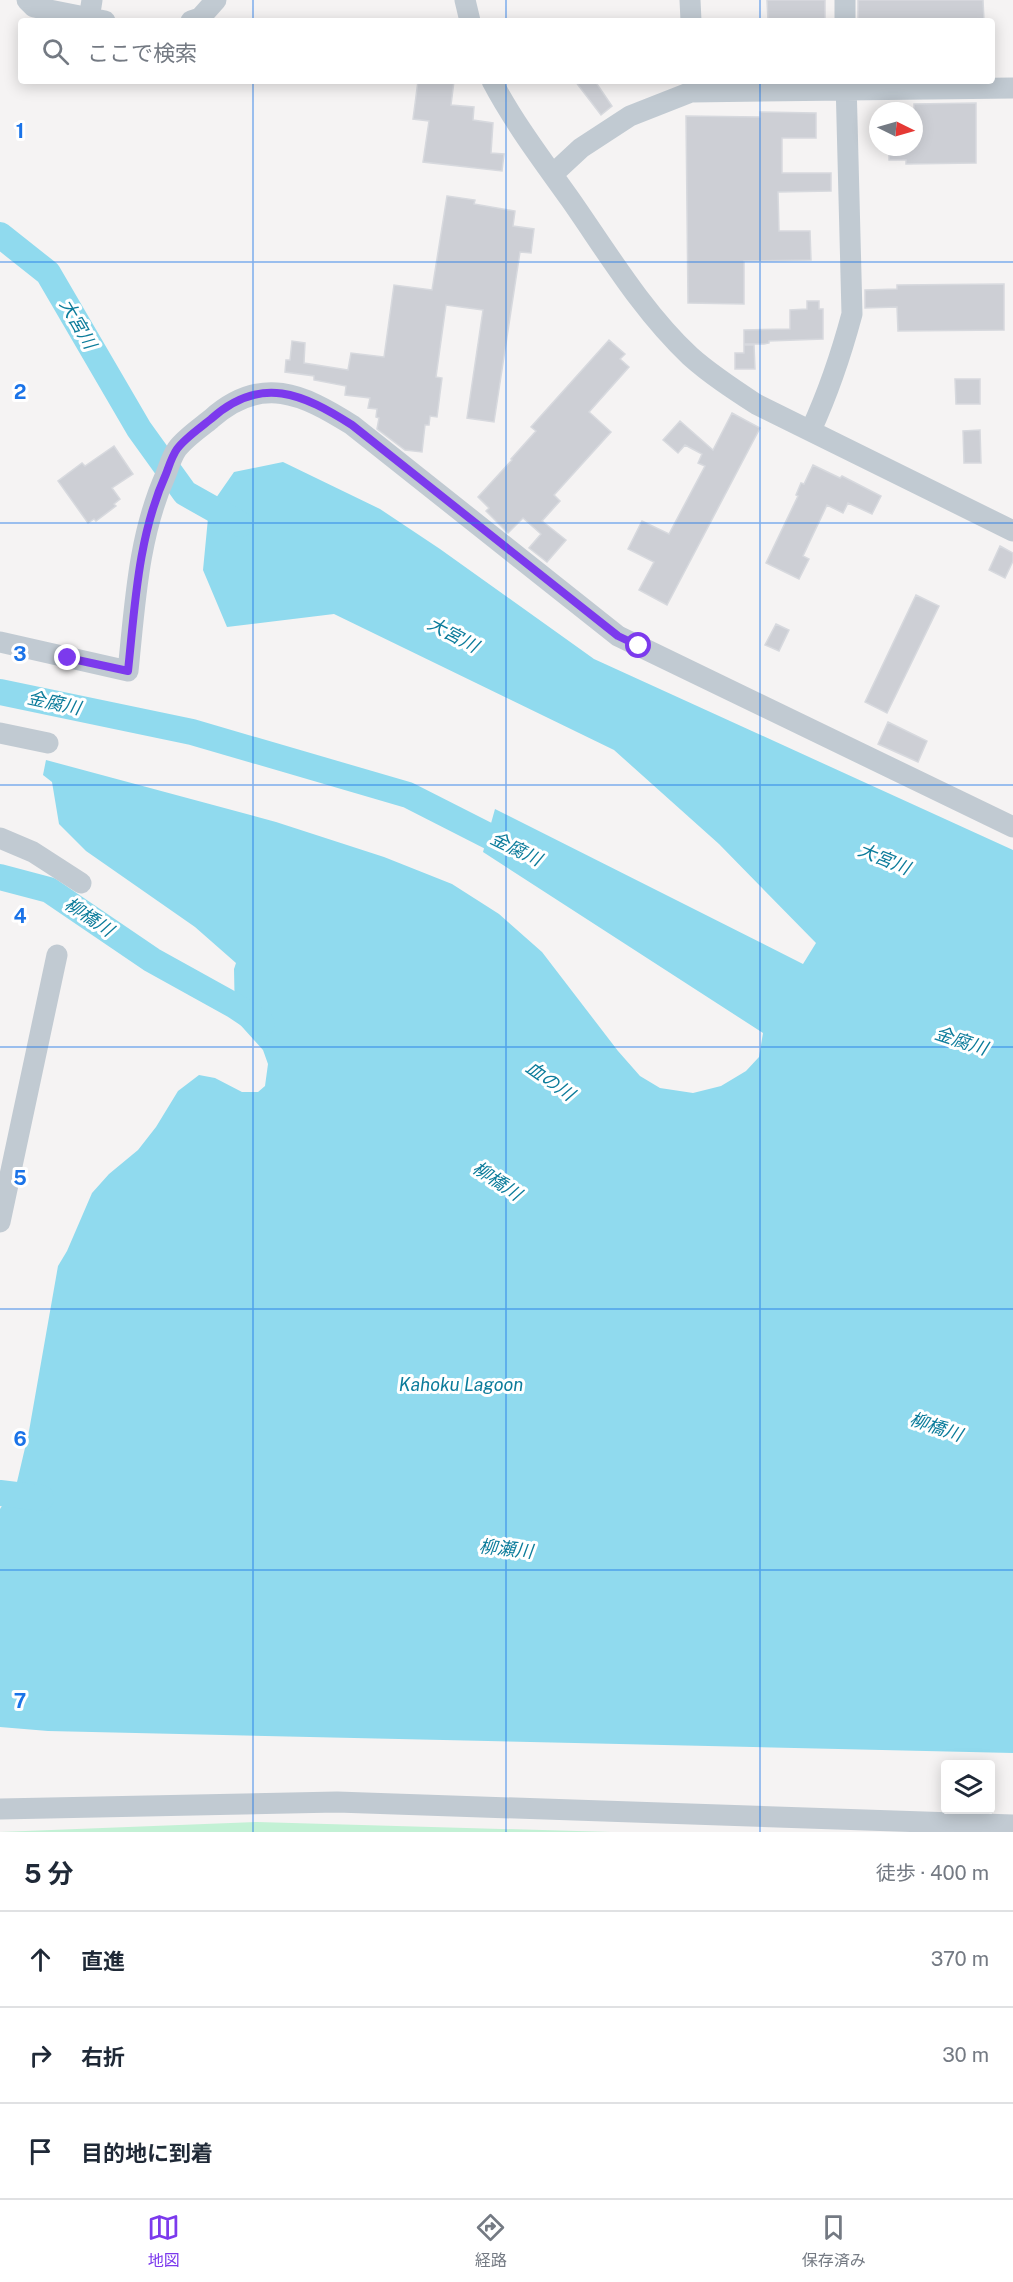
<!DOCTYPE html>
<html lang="ja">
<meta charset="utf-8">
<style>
:root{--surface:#fff;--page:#f6f6f7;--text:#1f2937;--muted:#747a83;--line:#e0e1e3;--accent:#7c3aed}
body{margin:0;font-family:"Public Sans","Noto Sans JP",sans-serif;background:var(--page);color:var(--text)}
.controls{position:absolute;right:18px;bottom:18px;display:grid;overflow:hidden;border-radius:6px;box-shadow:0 3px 15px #0003}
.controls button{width:54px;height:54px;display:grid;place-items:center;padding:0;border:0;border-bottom:2px solid var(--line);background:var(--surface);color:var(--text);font:30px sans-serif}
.compass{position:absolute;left:869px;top:102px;width:54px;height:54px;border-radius:50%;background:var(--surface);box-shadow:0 3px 15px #0003;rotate:95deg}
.stop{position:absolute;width:18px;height:18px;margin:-14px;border:4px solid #7c3aed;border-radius:50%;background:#fff}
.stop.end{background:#7c3aed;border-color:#fff;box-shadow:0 2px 6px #0008}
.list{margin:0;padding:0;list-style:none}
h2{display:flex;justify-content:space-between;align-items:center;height:78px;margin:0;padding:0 24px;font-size:26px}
h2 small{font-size:20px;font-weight:400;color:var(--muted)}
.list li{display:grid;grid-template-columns:39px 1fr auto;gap:18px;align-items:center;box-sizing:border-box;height:96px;padding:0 24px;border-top:2px solid var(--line)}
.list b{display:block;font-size:22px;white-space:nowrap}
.list em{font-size:20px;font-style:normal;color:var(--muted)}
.icon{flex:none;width:33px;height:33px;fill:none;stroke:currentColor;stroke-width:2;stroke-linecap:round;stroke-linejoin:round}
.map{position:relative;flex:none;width:1013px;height:1832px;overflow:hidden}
.search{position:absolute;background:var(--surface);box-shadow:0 3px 15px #0003;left:18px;right:18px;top:18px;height:66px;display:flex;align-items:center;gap:15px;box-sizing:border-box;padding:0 21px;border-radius:6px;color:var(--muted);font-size:22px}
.sheet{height:366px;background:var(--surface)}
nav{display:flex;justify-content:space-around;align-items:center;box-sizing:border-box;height:84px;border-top:2px solid var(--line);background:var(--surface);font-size:16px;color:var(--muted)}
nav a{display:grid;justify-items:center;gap:3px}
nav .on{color:var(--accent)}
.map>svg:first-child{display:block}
.green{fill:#c3f1d5}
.water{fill:#90daee}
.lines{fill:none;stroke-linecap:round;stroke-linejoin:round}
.river{stroke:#90daee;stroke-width:26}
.building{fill:#cdcfd5;stroke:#d7d9de;stroke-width:1.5}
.minor{stroke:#c1cad2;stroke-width:21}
.route{stroke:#7c3aed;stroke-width:8}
.grid{fill:none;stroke:#1a73e8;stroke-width:1.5;stroke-opacity:0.55}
.labels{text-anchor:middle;stroke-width:6;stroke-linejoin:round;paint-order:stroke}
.water-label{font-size:18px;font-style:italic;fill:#0c7c9b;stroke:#fff}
.grid-label{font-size:20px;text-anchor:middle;font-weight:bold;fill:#1a73e8;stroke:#fff;stroke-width:6;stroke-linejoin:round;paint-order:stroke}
</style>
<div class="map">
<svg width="1013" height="1832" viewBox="0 0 1013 1832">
<rect width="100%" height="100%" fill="#f5f3f3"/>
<!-- green -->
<path class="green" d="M257,1822L611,1832H0Z"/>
<!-- water -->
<path class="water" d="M283,462L380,509L440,549L594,659L1013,850V1753L48,1731L0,1727V1509L17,1482L29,1431L58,1266L67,1251L92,1193L109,1174L138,1150L156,1127L178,1091L199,1075L215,1078L242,1092H258L265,1086L268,1064L263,1050L235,1019L234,969L236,963L195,927L86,851L59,824L52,782L43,775L46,760L276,822L384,857L452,884L499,914L542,952L618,1051L640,1076L660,1088L693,1093L721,1086L746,1071L759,1057L763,1033L483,852L495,809L803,964L816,943L719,844L614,750L334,614L227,627L203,570L209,508L234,472Z"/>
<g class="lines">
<!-- river -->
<path class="river" d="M0,235L48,273L139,429L185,493L240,524
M0,692L192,732L408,795L518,851
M0,877L49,890L152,960L235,1006L262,1024
M0,1493L41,1498"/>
</g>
<!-- building -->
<path class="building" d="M767,0H825V21H768Z
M858,0H983L984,21H858Z
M418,81H454L451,105L474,107L473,120L493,123L491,153L504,154L502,171L423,162L429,121L413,119Z
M575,81H595L612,106L601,115Z
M976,103V163L906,164V160H889V147H914V104Z
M760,112L816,113V138H782V173H831V191L778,192L779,231H810L811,260L744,261V304L688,303L686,116L760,117Z
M447,196L475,200L474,204L515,211L513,226L534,229L531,253L520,252L494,422L467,418L483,310L446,305L436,377L442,378L437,417L430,416L429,425H425L422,452L405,450L377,429L379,418L376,417L377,409L368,408L370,398L345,395L346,386L314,380V376L285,372L286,360H290L292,341L305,343L304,363L348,370L351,353L384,357L394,285L432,290Z
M1004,284V330L898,331L897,307L865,308V290L897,289V285Z
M807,301H819V309H823V339L769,341V343L764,344H744V330L790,329V310L807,309Z
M609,340L625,354L620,359L629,367L589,412L611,432L554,495L560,501L542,521L566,540L547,562L529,548L541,534L523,518L508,533L486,511L489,508L478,497L512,460L511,459L536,431L531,427Z
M744,345H754L755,369H735V353H744Z
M955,379H980V404H956Z
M732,413L760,428L667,605L639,590L654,562L628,549L642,521L669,534L705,466L698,463L702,454L685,445L678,453L663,440L680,421L713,450Z
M980,430L981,463H964L963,431Z
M114,446L133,474L112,488L120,499L114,504L116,506L96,521L94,519L88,523L58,481L82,463L85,466Z
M813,465L840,478L842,476L881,496L872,514L848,503L843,513L827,505L803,556L809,559L799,579L766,563L798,496L796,495L801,483L804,484Z
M1000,546L1013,553V561L1005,578L989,570Z
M916,595L939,606L887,713L865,702Z
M776,624L789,630L779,651L765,645Z
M888,722L927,741L918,762L878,744Z"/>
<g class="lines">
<!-- minor -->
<path class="minor" d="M27,0L34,7L105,21
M465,0L470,21
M690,0L691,21
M845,0V21
M89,19L92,0
M191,21L200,18L216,0
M492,81C514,123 543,161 570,199C607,252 642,311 690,356C710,374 733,389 756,404L1013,531
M553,174L581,148L630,116L691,92L1013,88
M811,430C828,393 841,355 852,314L846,81
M0,642L128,671C135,605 138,536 166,474C169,466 172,456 177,449C185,438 200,428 211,419C261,374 303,394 352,425L618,636L1013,827
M0,733L48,743
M0,838L33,852L81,883
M0,1222L57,955
M0,1809L337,1802L1013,1825"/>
</g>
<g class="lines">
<!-- route -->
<path class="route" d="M68,658L128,671C135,605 138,536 166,474C169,466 172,456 177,449C185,438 200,428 211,419C261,374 303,394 352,425L618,636L639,646"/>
</g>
<!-- grid -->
<path class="grid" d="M253,0V21M506,0V21M760,0V21M253,81V1832M506,81V1832M760,81V1832M0,262H1013M0,523H1013M0,785H1013M0,1047H1013M0,1309H1013M0,1570H1013"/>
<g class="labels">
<!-- water labels -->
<g class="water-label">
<text transform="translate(78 324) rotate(60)" y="6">大宮川</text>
<text transform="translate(453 635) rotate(28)" y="6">大宮川</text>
<text transform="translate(54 703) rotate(12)" y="6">金腐川</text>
<text transform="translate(516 849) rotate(26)" y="6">金腐川</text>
<text transform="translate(884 859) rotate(22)" y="6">大宮川</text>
<text transform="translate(89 917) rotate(34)" y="6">柳橋川</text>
<text transform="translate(961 1041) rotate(18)" y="6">金腐川</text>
<text transform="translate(550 1081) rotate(35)" y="6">血の川</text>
<text transform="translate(497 1181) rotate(34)" y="6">柳橋川</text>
<text x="461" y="1391">Kahoku Lagoon</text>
<text transform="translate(936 1427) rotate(19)" y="6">柳橋川</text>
<text transform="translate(506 1549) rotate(6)" y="6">柳瀬川</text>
</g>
</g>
<g class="grid-label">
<text x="20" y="138">1</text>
<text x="20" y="399">2</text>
<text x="20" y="661">3</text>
<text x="20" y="923">4</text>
<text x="20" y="1185">5</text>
<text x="20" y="1446">6</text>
<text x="20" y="1708">7</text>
</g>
</svg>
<div class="controls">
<button><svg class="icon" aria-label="layers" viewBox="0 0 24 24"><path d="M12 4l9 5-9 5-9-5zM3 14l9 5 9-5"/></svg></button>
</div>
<svg class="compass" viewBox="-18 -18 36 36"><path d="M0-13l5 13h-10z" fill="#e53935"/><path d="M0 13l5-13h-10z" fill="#747a83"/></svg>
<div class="stop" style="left:639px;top:646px"></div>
<div class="stop end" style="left:68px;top:658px"></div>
<div class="search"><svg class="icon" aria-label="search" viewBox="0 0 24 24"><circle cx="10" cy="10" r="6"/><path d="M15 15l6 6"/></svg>ここで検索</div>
</div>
<section class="sheet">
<h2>5 分<small>徒歩 · 400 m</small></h2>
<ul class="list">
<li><svg class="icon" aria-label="ahead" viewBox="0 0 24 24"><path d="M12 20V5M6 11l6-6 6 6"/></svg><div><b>直進</b></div><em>370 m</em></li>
<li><svg class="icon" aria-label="right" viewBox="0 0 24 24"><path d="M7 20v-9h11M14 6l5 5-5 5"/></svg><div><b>右折</b></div><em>30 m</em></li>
<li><svg class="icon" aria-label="arrive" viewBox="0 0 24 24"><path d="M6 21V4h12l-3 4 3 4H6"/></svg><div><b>目的地に到着</b></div></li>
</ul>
</section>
<nav>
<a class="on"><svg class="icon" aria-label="map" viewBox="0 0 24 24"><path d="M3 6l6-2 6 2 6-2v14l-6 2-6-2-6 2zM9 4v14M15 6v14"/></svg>地図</a>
<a><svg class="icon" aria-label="directions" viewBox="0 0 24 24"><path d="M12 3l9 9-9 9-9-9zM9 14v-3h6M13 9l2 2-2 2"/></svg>経路</a>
<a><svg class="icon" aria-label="saved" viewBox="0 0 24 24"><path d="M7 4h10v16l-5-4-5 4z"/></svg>保存済み</a>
</nav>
